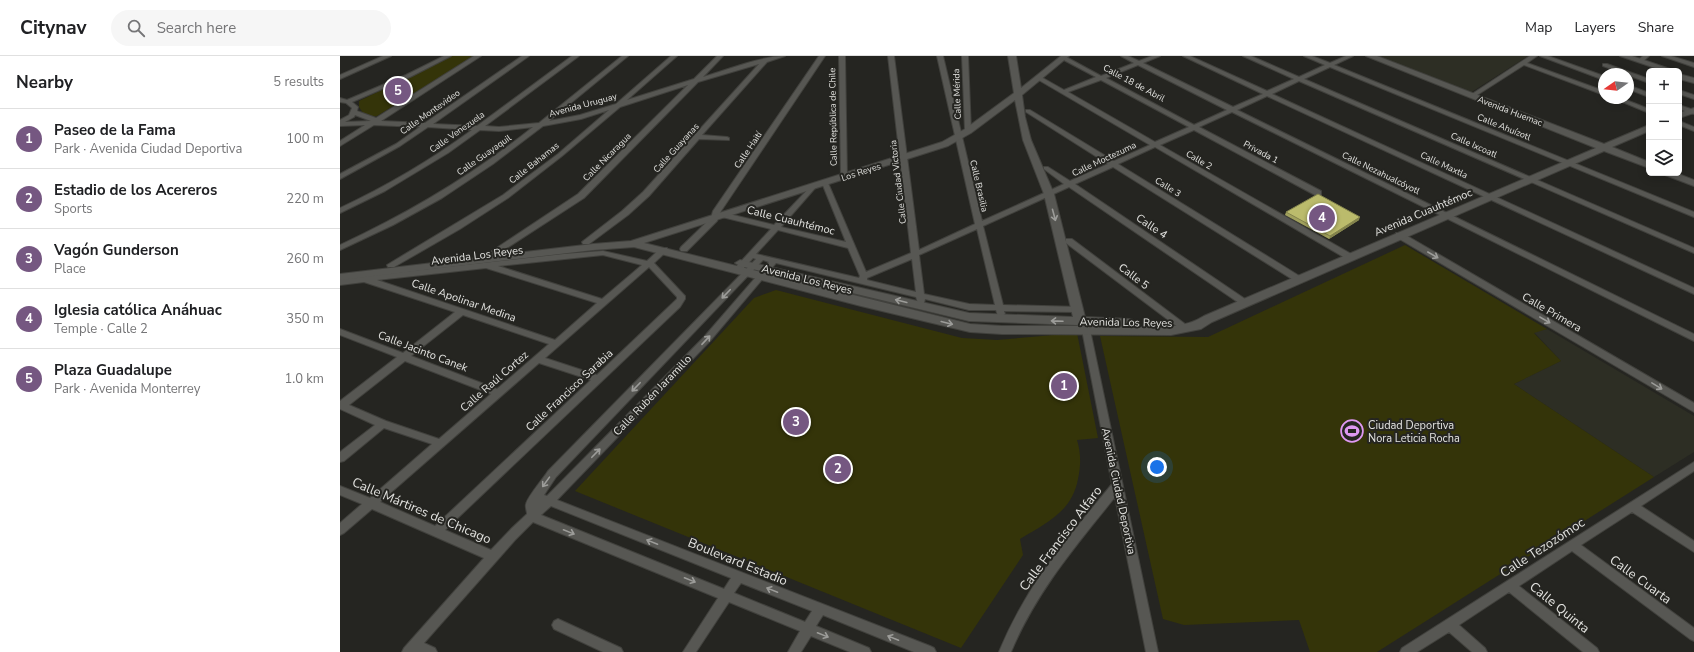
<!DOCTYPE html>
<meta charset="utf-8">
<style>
:root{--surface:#fff;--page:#f6f6f6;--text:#202124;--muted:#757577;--line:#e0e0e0;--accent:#755781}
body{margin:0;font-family:"Nunito Sans",sans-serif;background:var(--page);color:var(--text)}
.controls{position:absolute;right:12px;top:12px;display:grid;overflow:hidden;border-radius:6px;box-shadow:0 2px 10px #0003}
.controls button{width:36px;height:36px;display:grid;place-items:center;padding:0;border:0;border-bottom:1px solid var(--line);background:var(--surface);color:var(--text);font:20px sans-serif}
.compass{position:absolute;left:1258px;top:12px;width:36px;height:36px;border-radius:50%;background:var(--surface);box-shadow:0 2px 10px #0003;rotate:256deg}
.you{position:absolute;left:817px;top:411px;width:14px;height:14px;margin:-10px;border:3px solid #fff;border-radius:50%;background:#1a73e8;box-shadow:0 0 0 6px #1a73e833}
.badge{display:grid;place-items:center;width:26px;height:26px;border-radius:50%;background:var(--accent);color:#fff;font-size:13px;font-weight:700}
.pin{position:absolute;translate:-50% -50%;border:2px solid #fff;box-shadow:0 1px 4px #0006}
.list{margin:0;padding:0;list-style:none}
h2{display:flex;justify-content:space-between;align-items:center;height:52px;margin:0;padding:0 16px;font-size:17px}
h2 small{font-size:13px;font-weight:400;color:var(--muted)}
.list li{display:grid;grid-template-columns:26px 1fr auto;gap:12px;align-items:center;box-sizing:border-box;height:60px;padding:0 16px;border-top:1px solid var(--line)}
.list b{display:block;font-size:15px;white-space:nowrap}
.list p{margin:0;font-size:13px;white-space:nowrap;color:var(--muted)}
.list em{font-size:13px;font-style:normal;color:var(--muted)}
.icon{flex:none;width:22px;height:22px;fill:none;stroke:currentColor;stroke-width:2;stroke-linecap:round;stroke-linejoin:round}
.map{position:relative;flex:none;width:1354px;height:596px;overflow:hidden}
header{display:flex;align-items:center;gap:24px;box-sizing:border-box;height:56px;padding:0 20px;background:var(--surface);border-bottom:1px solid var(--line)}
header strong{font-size:19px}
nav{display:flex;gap:22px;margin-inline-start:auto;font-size:14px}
.search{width:280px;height:36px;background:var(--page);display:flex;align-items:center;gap:10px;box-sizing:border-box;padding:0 14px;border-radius:22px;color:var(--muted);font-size:15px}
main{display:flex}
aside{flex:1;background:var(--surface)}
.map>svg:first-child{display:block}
.built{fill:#2d2e24}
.green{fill:#343409}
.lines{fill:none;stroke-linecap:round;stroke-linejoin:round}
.street-casing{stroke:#41413d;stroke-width:2}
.secondary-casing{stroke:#41413d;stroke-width:2}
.street{fill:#575753;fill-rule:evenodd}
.secondary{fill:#575753;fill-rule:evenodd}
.wall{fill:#a1a15d}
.shaded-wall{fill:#83834c}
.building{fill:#bbbb6c;stroke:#83834c}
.oneway{stroke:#9c9c99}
.labels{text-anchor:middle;stroke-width:4;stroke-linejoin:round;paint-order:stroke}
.far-street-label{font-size:9px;fill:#e2e2df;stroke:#252521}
.street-label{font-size:11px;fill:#e2e2df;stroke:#252521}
.poi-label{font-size:11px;fill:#e2e2df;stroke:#252521;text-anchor:start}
.near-street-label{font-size:13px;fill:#e2e2df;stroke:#252521}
</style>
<header>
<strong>Citynav</strong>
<div class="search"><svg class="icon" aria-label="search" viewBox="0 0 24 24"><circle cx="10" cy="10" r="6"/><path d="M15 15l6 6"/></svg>Search here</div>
<nav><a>Map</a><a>Layers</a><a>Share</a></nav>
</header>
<main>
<aside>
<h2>Nearby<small>5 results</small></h2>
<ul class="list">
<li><span class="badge">1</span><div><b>Paseo de la Fama</b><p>Park · Avenida Ciudad Deportiva</p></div><em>100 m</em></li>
<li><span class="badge">2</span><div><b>Estadio de los Acereros</b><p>Sports</p></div><em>220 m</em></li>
<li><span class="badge">3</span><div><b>Vagón Gunderson</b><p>Place</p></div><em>260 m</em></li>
<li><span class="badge">4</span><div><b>Iglesia católica Anáhuac</b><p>Temple · Calle 2</p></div><em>350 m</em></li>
<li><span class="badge">5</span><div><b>Plaza Guadalupe</b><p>Park · Avenida Monterrey</p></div><em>1.0 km</em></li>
</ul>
</aside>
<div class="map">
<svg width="1354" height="596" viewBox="0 0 1354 596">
<rect width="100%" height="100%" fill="#252521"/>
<!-- built -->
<path class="built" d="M1035,0H1188L1130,37Z
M1207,273L1354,360V396L1314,421L1174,328L1221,305L1194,276Z"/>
<!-- green -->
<path class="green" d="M111,0H135L37,60L32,61L23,57L19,51V45Z
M1065,189L1207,273L1194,277L1221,305L1174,328L1314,421L1037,596H970L959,564L844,569L823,563L760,280L868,281Z
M436,234L622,282L657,284L737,277L758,382L737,384C741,397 741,409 738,423C732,456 706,467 680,483L683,499L621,592L235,435L414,242Z"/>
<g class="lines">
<!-- street casing -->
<g class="street-casing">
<path id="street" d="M43,0H51L0,23V19Z
M104,0H111L70,21L12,46L18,51L17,55L36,62L134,0H141L41,65L85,67L182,0H189L93,68L137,70L232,0H239L145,70L159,71L199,67L282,0H288L209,65L240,59L276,48L331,0H337L287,44L354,23L377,0H383L363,21C386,14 422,0 445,0L427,6L362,79L387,81L389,82V84L359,83L309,140L288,159L249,188H243L242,186L282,155L303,136L419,8L358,26L244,142L156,199H153L149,197L238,138L348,29L280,51L222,100L168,142L120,173L54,211H48L47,209L163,139L218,98L269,54L241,63L203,70L153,108L102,142L53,169L0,194V189C69,157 133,119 193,71L159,75L140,74L108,97L45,135L0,157V152C47,130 91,104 132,74L88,71L60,90L0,123V118L56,88L80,71L34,69L0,90V85L25,69L0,70V64L9,59L12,52L6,47L0,46V42L7,44L66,19ZM15,59L31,65L5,66L14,61Z
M479,0H485L381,155L377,165L347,195H341L340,193L341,191L371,162L373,155Z
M499,0H505L507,121L504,123L501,121Z
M548,0H554L579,194L635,168L597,0H603L642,165L724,128L704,113V111H708L730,125L768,108L686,56V54H690L774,105L810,89L697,23V21H701L724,34L756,21L722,3V1H726L761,20L794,7L781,0H788L799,5L812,0H820L803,7L893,51L923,38L843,0H850L927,35L954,23L903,0H911L959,21L985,9L964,0H972L990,7L1006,0H1013L994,9L1354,156V161L990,11L964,23L1354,192V197L959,25L932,38L1354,232V238L927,40L897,54L1354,278V285L892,56L859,71L981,135V139H975L854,74L820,89L1013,199L1014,201L1013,203H1007L815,91L778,108L961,221L962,223L961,225H955L773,111L735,128L908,245L909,247L908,249H902L729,131L643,170L663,249L740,251L741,253L737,256L664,255L665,258L661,261L658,260L656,254H629L585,243L584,247H578L576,241L436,207L370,285L217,444L590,590L594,592L596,596H574L483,559L476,570L529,592L531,596H510L471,580L461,596H448L460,575L389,546L356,596H343L378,542L193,466L175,484L84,587L95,592L97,596H62L64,592L144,502L32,453L4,477L0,479V467L22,448L0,439V430L30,442L92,388L44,372L4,405L0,406V396L35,369L0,353V345L57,301L0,279V273L63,297L115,256L24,226L0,229V223L224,198L263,195L307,205L321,192H327L328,194L314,207L345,240V243L340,251L105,474L151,494L172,472L187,458C187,455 185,451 186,448C188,440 203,423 208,415L416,203L413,202L401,215H395L394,213L431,173L382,161V157H385L434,169L472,129L474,128L478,130L476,131L441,171L506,186L482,127L485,125L488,127L526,216L571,197ZM798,9L887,54L854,69L766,22ZM761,24L849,71L815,86L728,36ZM637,173L655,249L629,248L584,238L579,199ZM438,174L508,192L520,220L519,222L416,198ZM263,199L302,209L262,243L158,210ZM572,203L576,236L527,224V222ZM423,204L429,206L364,281L207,440L204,439L216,421ZM309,211L337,241V243L257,319L205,302ZM146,212L257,247L215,284L37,224ZM123,259L209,288L157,333L71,300ZM65,305L151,338L99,383L46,365L9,349ZM199,307L251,324L95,470L40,446ZM211,450L391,522L384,533L201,459ZM401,527L472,555L465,566L394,537Z
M622,0H628L631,75L628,77L625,75Z
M1190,0H1197L1187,7L1264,35V39L1184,9L1134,41L1129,40Z
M1200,0H1208L1264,20V24Z
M1303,0H1309L1302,6H1298V4Z
M1322,0H1331L1354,7V11Z
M1263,8H1267L1309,23V27L1263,10Z
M1288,29L1309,37V41L1288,33Z
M1339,34L1354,39V43L1339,38Z
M1273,42H1281L1309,53V57Z
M1339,49L1354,54V58L1339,53Z
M1339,65L1354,71V75L1339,69Z
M1056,177H1062L1354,347V356L1056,181Z
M726,183H732L849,271L850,273L849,275H843L726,187Z
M746,271L750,274L818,596H806L775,441C735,491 696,536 671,596H659C687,528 726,484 772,428L742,274Z
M1354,406V415L1301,450L1354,485V496L1292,456L1241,489L1354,572V585L1350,583L1232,495L1179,530L1257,592L1259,596H1243L1169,536L1119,569L1145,592L1147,596H1132L1109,576L1077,596H1060L1062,592Z
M218,563L281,592L283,596H263L214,573L212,569L214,565Z"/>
</g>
<!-- secondary casing -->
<g class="secondary-casing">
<path id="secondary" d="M668,0H676L681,32L721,0H729L682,39L685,61L691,84L714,138L745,261L789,263L793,264L795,267L790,271C815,271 842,274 864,260L1256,92L1026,0H1037L1264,88L1309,69V75L1272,91L1309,106V112L1264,95L872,266L861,273L831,279L662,278L630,276L521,250L294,191L253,194L0,224V218L253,188L291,185L602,86L625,73L674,37ZM675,44L683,84L704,138L733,261L629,257L400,204L395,207L400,210L629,265L737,269L738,270H662L630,268L304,187L608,90L631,77ZM749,269L780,271L750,270Z
M1280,0H1292L1336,15H1324Z
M1339,18L1354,22V27L1339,23Z
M1354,52V57L1339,62V57Z
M1323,117H1336L1354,124V130L1325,119Z"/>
</g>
<!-- street -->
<use href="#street" class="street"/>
<!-- secondary -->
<use href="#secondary" class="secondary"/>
</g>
<!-- wall -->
<path class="wall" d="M946,156L1019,164L989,183L945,159Z"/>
<!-- shaded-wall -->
<path class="shaded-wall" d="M1020,161L1019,164L989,183L990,180Z"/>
<!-- building -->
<path class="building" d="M978,138L1020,161L990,180L946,156Z"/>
<!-- one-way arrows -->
<defs><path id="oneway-shaft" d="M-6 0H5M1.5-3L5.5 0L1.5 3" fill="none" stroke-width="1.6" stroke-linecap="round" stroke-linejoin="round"/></defs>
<g class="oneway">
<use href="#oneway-shaft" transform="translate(714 159) rotate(75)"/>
<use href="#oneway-shaft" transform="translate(1093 199) rotate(30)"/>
<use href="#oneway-shaft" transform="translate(386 238) rotate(134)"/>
<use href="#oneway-shaft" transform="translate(561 245) rotate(-166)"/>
<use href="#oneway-shaft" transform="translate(1205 264) rotate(30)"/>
<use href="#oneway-shaft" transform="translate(717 265) rotate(-178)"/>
<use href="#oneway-shaft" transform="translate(607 267) rotate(14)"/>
<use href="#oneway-shaft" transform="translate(366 284) rotate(-47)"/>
<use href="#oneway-shaft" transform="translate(1317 330) rotate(31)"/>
<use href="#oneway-shaft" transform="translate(296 331) rotate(134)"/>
<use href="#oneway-shaft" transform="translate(256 397) rotate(-46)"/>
<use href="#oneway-shaft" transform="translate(206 426) rotate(126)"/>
<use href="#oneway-shaft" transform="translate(229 476) rotate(22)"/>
<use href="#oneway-shaft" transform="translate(312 486) rotate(-158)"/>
<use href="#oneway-shaft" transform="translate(350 524) rotate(22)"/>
<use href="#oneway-shaft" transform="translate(432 534) rotate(-158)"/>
<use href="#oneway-shaft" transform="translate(483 579) rotate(22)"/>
<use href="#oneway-shaft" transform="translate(553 582) rotate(-158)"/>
</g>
<!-- icons -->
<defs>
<g id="stadium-ring" transform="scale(1.15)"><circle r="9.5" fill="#252521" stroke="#de98f2" stroke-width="1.5"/><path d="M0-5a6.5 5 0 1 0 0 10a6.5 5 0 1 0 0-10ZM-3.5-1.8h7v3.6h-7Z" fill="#de98f2"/></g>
</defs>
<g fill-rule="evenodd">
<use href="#stadium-ring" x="1012" y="375"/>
</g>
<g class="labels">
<!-- far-street labels -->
<g class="far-street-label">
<text transform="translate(794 27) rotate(28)" y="3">Calle 18 de Abril</text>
<text transform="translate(617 38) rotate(-92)" y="3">Calle Mérida</text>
<text transform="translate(243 49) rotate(-15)" y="3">Avenida Uruguay</text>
<text transform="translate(1170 55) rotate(21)" y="3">Avenida Huemac</text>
<text transform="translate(90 56) rotate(-35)" y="3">Calle Montevideo</text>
<text transform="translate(493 61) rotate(-91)" y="3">Calle República de Chile</text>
<text transform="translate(1164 71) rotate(22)" y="3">Calle Ahuízotl</text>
<text transform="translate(117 76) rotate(-35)" y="3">Calle Venezuela</text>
<text transform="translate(1134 89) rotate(24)" y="3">Calle Ixcoatl</text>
<text transform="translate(336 92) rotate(-48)" y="3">Calle Guayanas</text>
<text transform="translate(408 94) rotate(-56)" y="3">Calle Haití</text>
<text transform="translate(921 96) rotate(28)" y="3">Privada 1</text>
<text transform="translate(144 99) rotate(-35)" y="3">Calle Guayaquil</text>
<text transform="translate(267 101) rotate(-45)" y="3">Calle Nicaragua</text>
<text transform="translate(764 103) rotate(-25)" y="3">Calle Moctezuma</text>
<text transform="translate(859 104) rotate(30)" y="3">Calle 2</text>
<text transform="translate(194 107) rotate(-38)" y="3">Calle Bahamas</text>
<text transform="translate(1104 109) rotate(25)" y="3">Calle Maxtla</text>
<text transform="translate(521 116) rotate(-18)" y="3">Los Reyes</text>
<text transform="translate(1041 117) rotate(26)" y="3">Calle Nezahualcóyotl</text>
<text transform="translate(558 126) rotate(-97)" y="3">Calle Ciudad Victoria</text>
<text transform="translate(639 130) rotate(77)" y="3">Calle Brasilia</text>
<text transform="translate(828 131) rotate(32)" y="3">Calle 3</text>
</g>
<!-- street labels -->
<g class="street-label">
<text transform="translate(1083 156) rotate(-23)" y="4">Avenida Cuauhtémoc</text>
<text transform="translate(451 164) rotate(14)" y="4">Calle Cuauhtémoc</text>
<text transform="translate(812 170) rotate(34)" y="4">Calle 4</text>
<text transform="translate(137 199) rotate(-7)" y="4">Avenida Los Reyes</text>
<text transform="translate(794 220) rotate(37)" y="4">Calle 5</text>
<text transform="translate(467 223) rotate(14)" y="4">Avenida Los Reyes</text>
<text transform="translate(124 244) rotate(19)" y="4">Calle Apolinar Medina</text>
<text transform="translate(1212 256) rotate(30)" y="4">Calle Primera</text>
<text transform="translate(786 266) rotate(1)" y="4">Avenida Los Reyes</text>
<text transform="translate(83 295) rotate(21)" y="4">Calle Jacinto Canek</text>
<text transform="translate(154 325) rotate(-41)" y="4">Calle Raúl Cortez</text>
<text transform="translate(229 334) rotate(-43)" y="4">Calle Francisco Sarabia</text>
<text transform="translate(312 339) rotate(-46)" y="4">Calle Rubén Jaramillo</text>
<text transform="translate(779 435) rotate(78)" y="4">Avenida Ciudad Deportiva</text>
</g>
<!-- poi labels -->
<g class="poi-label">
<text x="1028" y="373">Ciudad Deportiva<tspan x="1028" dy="13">Nora Leticia Rocha</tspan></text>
</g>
<!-- near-street labels -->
<g class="near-street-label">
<text transform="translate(82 454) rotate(23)" y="5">Calle Mártires de Chicago</text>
<text transform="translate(720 482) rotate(-53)" y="5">Calle Francisco Alfaro</text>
<text transform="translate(1202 491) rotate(-33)" y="5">Calle Tezozómoc</text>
<text transform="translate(398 505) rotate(22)" y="5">Boulevard Estadio</text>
<text transform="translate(1301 523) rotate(36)" y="5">Calle Cuarta</text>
<text transform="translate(1220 551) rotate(39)" y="5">Calle Quinta</text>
</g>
</g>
</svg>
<div class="controls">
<button>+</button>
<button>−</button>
<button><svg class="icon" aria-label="layers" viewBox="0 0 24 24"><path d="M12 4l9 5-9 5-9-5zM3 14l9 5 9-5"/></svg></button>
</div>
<svg class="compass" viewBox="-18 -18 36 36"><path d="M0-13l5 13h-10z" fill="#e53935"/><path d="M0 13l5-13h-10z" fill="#757577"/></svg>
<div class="you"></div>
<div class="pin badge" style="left:724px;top:330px">1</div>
<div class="pin badge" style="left:498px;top:413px">2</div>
<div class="pin badge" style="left:456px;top:366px">3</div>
<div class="pin badge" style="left:982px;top:162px">4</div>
<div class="pin badge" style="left:58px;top:35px">5</div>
</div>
</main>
